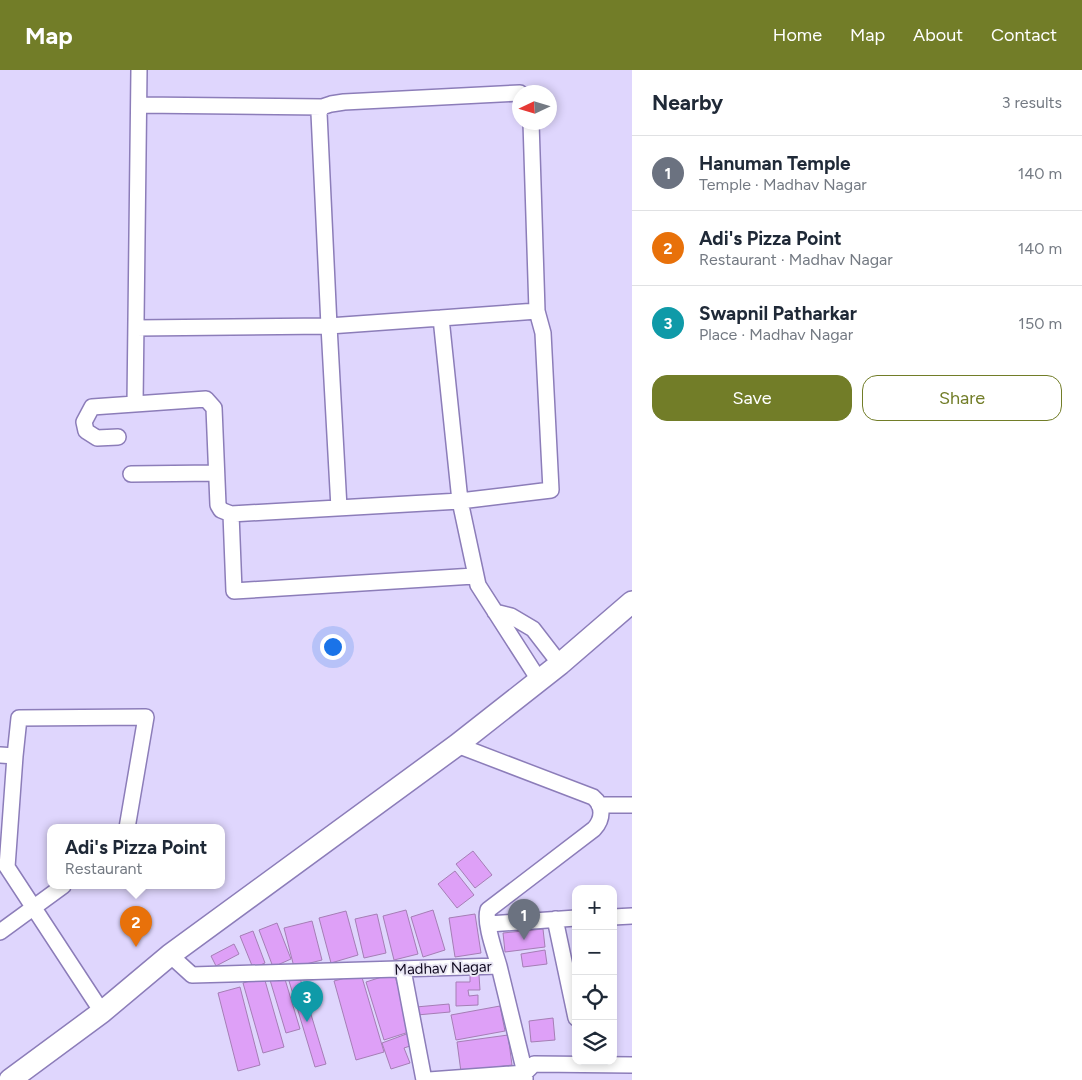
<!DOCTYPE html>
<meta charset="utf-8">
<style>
:root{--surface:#fff;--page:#f2f2f3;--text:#1f2937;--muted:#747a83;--line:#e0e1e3;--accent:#727d28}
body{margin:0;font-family:Figtree,sans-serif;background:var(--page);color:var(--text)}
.controls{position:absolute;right:15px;bottom:15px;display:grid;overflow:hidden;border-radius:10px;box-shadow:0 2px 8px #0003}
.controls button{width:45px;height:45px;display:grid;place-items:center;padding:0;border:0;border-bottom:1px solid var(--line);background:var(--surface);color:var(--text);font:25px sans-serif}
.compass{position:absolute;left:512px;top:15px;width:45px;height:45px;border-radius:50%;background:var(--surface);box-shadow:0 2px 8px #0003;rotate:266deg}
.you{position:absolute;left:332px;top:576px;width:18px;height:18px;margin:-12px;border:4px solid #fff;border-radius:50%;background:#1a73e8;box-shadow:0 0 0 8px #1a73e833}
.badge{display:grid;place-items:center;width:32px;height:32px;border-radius:50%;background:var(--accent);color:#fff;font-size:16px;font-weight:700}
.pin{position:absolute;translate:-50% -41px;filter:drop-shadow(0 1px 2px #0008)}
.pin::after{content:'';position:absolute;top:26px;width:18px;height:15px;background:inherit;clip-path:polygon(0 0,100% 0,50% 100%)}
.popup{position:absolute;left:47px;top:754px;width:178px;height:65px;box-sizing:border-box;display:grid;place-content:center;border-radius:10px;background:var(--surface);filter:drop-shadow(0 1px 4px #0005);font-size:16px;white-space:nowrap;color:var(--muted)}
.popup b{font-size:19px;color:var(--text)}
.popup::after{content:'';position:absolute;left:50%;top:100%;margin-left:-10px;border:10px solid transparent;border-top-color:var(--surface)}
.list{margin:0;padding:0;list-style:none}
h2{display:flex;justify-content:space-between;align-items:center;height:65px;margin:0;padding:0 20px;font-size:21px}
h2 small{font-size:16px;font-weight:400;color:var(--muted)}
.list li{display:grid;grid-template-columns:32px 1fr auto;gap:15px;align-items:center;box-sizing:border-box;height:75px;padding:0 20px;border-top:1px solid var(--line)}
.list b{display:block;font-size:19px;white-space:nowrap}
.list p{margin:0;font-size:16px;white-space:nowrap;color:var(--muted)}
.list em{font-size:16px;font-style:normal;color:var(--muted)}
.actions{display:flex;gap:10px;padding:15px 20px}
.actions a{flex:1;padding:11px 0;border:1px solid var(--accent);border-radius:15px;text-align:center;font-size:18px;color:var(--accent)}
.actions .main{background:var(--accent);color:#fff}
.icon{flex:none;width:28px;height:28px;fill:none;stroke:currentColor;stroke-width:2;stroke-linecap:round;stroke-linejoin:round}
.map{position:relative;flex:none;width:632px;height:1010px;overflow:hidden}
header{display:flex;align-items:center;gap:30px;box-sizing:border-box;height:70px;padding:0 25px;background:var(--accent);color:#fff}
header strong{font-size:24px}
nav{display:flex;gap:28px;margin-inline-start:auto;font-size:18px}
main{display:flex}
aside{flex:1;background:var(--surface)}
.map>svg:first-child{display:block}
.building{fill:#dea0f7;stroke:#a57eb5}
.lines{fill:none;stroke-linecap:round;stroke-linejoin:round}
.minor-casing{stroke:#8c7db9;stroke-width:18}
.secondary-casing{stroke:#8c7db9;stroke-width:24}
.minor{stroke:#fff;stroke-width:15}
.secondary{stroke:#fff;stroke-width:21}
.labels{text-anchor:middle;stroke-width:4;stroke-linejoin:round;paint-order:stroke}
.street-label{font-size:15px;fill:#10091f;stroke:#eae7f5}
</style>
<header>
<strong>Map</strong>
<nav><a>Home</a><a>Map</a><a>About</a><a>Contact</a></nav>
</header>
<main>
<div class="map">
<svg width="632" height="1010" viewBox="0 0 632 1010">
<rect width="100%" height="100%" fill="#dfd6fd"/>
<!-- building -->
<path class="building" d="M473,781L492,805L475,818L456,794Z
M455,801L474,825L457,838L438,814Z
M406,840L418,884L394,890L383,846Z
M433,840L445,880L423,887L411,847Z
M346,841L358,885L331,893L319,848Z
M377,844L386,883L364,888L355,849Z
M475,844L481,883L455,887L449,848Z
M312,851L322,890L294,897L284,858Z
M277,853L291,889L273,897L259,860Z
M543,859L545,877L505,882L503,863Z
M253,861L265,893L253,898L240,866Z
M234,874L239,884L216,896L211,886Z
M545,880L547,894L523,897L521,884Z
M394,903L412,961L384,970L366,912Z
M361,904L384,982L356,990L334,911Z
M470,905H479L480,920H468L469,926L478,925V935L456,936V912H470Z
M284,906L300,959L286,963L270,910Z
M264,907L284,977L263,983L243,913Z
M300,908L326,994L315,997L289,911Z
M240,917L260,995L238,1001L218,923Z
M449,934L450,942L417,945L416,937Z
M500,936L505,961L456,970L451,945Z
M553,948L555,970L531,972L529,951Z
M409,963L413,975L404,978L410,993L391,999L382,973Z
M508,965L512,995L461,1002L457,972Z"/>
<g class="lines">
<!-- minor casing -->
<g class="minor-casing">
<path id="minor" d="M139,35L322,37
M531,52L537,241
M537,241L543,263L551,420L460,431L441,248Z
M136,258L329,256L319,43L322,37L331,34L344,32L520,23
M135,334L139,0
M118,367L97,368L86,361L84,352L92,337L206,329L214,338L218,435L221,440L231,444
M131,404L216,403
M339,438L329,256L441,248
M474,506L234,521L231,444L460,431L478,515L539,610
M495,542L511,546L533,559L560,594
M0,685L15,686L7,797L102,942
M15,686L19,648L146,647L127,758
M599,735H632
M613,847L632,846
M555,849L576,948
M489,854L576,848
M0,862L63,816
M170,885L192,905L499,896C495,882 484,853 488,840L594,759C603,749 604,736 593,727L457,675
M499,896L525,1003L534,994L632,995
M403,900L424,1010
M429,1010L525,1003V1010"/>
</g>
<!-- secondary casing -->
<g class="secondary-casing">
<path id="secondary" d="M10,1010L102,942L170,885L457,675L560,594L632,532"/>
</g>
<!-- minor -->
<use href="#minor" class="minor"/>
<!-- secondary -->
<use href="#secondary" class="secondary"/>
</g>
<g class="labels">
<!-- street labels -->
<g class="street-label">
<text transform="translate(443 898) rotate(-2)" y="5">Madhav Nagar</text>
</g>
</g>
</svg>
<div class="controls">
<button>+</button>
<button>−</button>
<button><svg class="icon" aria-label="locate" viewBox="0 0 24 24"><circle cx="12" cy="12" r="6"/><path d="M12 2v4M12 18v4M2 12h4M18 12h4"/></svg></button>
<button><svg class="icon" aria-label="layers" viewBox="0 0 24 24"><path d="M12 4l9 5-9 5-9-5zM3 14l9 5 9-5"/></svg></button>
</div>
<svg class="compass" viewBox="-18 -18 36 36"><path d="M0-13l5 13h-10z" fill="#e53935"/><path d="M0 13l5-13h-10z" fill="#747a83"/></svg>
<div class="you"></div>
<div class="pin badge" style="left:524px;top:870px;background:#6b7280">1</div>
<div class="pin badge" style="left:136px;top:877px;background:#e8710a">2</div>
<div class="popup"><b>Adi's Pizza Point</b>Restaurant</div>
<div class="pin badge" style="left:307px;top:952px;background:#0f9aa8">3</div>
</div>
<aside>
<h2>Nearby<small>3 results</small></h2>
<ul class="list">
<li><span class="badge" style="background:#6b7280">1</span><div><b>Hanuman Temple</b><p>Temple · Madhav Nagar</p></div><em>140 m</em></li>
<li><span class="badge" style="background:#e8710a">2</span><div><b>Adi's Pizza Point</b><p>Restaurant · Madhav Nagar</p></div><em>140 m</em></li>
<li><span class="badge" style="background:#0f9aa8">3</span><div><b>Swapnil Patharkar</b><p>Place · Madhav Nagar</p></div><em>150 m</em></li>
</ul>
<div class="actions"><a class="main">Save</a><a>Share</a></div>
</aside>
</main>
